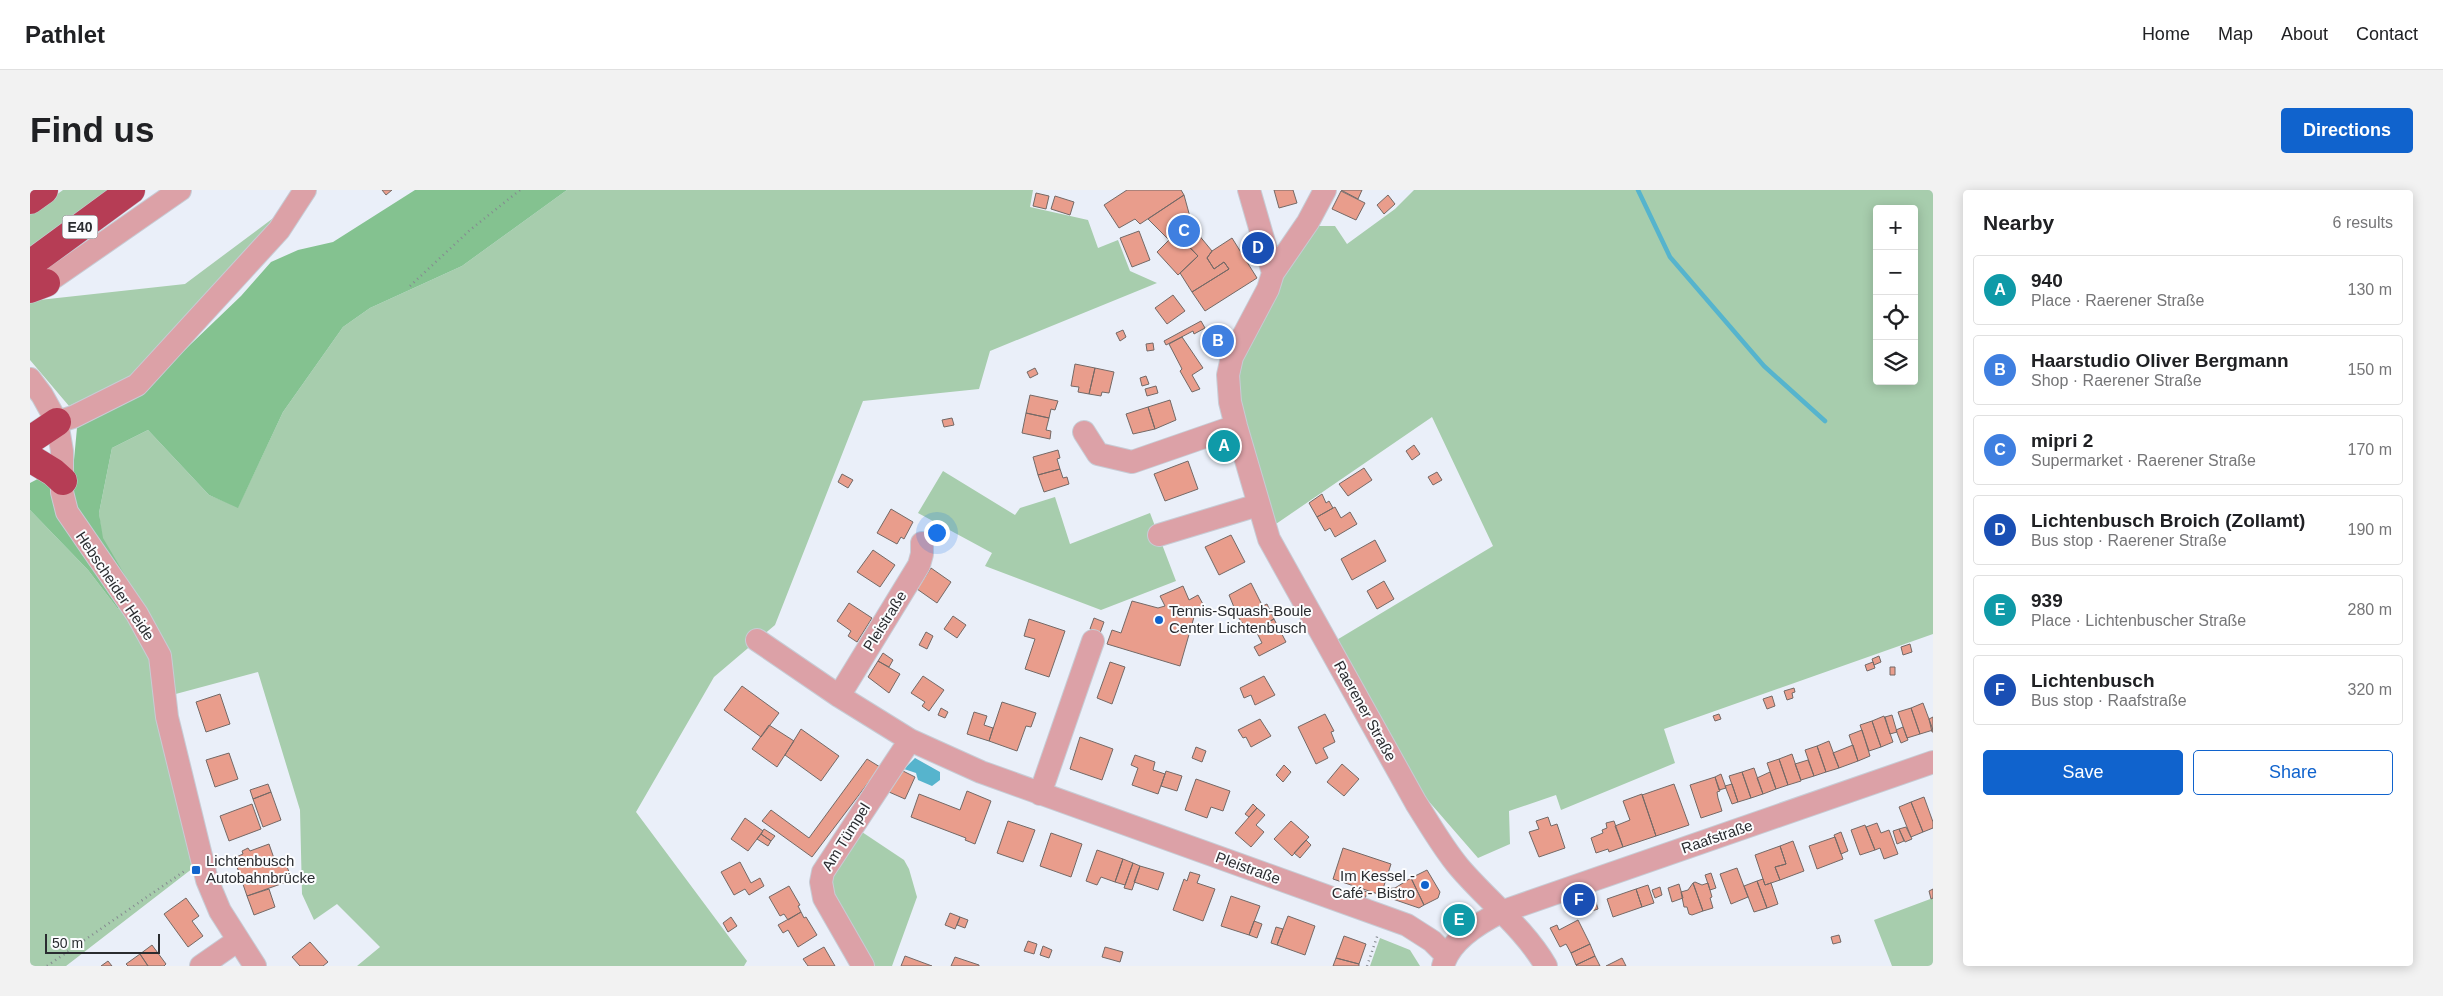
<!DOCTYPE html>
<meta charset="utf-8">
<style>
:root{--surface:#fff;--page:#f2f2f2;--text:#202124;--muted:#757577;--line:#e0e0e0;--accent:#1063cd}
body{margin:0;font-family:Helvetica,sans-serif;background:var(--page);color:var(--text)}
.controls{position:absolute;right:15px;top:15px;display:grid;overflow:hidden;border-radius:5px;box-shadow:0 2px 12px #0003}
.controls button{width:45px;height:45px;display:grid;place-items:center;padding:0;border:0;border-bottom:1px solid var(--line);background:var(--surface);color:var(--text);font:25px sans-serif}
.scale{position:absolute;left:15px;bottom:12px;width:115px;box-sizing:border-box;padding-left:5px;border:2px solid #2a2c30;border-top:0;font-size:14px;line-height:18px;white-space:nowrap;color:#2a2c30;-webkit-text-stroke:4px #fbfcfe;paint-order:stroke}
.you{position:absolute;left:906px;top:342px;width:18px;height:18px;margin:-12px;border:4px solid #fff;border-radius:50%;background:#1a73e8;box-shadow:0 0 0 8px #1a73e833}
.badge{display:grid;place-items:center;width:32px;height:32px;border-radius:50%;background:var(--accent);color:#fff;font-size:16px;font-weight:700}
.pin{position:absolute;translate:-50% -50%;border:2px solid #fff;box-shadow:0 1px 5px #0006}
.list{margin:0;padding:0;list-style:none}
h2{display:flex;justify-content:space-between;align-items:center;height:65px;margin:0;padding:0 20px;font-size:21px}
h2 small{font-size:16px;font-weight:400;color:var(--muted)}
.list li{display:grid;grid-template-columns:32px 1fr auto;gap:15px;align-items:center;box-sizing:border-box;height:70px;margin:0 10px 10px;padding:0 10px;border:1px solid var(--line);border-radius:5px}
.list b{display:block;font-size:19px;white-space:nowrap}
.list p{margin:0;font-size:16px;white-space:nowrap;color:var(--muted)}
.list em{font-size:16px;font-style:normal;color:var(--muted)}
.actions{display:flex;gap:10px;padding:15px 20px}
.actions a{flex:1;padding:11px 0;border:1px solid var(--accent);border-radius:5px;text-align:center;font-size:18px;color:var(--accent)}
.actions .main{background:var(--accent);color:#fff}
.icon{flex:none;width:28px;height:28px;fill:none;stroke:currentColor;stroke-width:2;stroke-linecap:round;stroke-linejoin:round}
.map{position:relative;flex:none;width:1903px;height:776px;overflow:hidden;border-radius:5px}
header{display:flex;align-items:center;gap:30px;box-sizing:border-box;height:70px;padding:0 25px;background:var(--surface);border-bottom:1px solid var(--line)}
header strong{font-size:24px}
nav{display:flex;gap:28px;margin-inline-start:auto;font-size:18px}
.intro{display:flex;align-items:center;justify-content:space-between;box-sizing:border-box;height:120px;padding:0 30px}
h1{margin:0;font-size:35px}
.button{padding:12px 22px;border-radius:5px;background:var(--accent);color:#fff;font-size:18px;font-weight:700}
main{display:flex;gap:30px;padding:0 30px}
aside{flex:1;background:var(--surface);border-radius:5px;box-shadow:0 2px 12px #0003}
.map>svg:first-child{display:block}
.green{fill:#a7cdad;fill-rule:evenodd}
.forest{fill:#84c290}
.water{fill:#56b4cd}
.lines{fill:none;stroke-linecap:round;stroke-linejoin:round}
.stream{stroke:#56b4cd;stroke-width:4.5}
.building{fill:#e99d8c;stroke:#746966}
.minor-casing{stroke:#c7ccd5;stroke-width:24}
.highway-casing{stroke:#c7ccd5;stroke-width:29}
.path{stroke:#858990;stroke-width:2.5;stroke-dasharray:1 4;stroke-linecap:butt}
.minor{stroke:#dca1a7;stroke-width:22}
.highway{stroke:#b63d55;stroke-width:28}
.poi-dot{fill:#1063cd;stroke:#fbfcfe;stroke-width:2}
.labels{text-anchor:middle;stroke-width:4;stroke-linejoin:round;paint-order:stroke}
.shield{fill:#fbfcfe;stroke:#696a6e;stroke-width:1}
.shield-label{font-size:14px;font-weight:bold;fill:#2a2c30}
.street-label{font-size:15px;fill:#2a2c30;stroke:#fbfcfe}
.poi-label{font-size:15px;fill:#2a2c30;stroke:#fbfcfe;text-anchor:start}
</style>
<header>
<strong>Pathlet</strong>
<nav><a>Home</a><a>Map</a><a>About</a><a>Contact</a></nav>
</header>
<div class="intro"><h1>Find us</h1><a class="button">Directions</a></div>
<main>
<div class="map">
<svg width="1903" height="776" viewBox="0 0 1903 776">
<rect width="100%" height="100%" fill="#eaeff9"/>
<!-- green -->
<path class="green" d="M33,0H87L0,63V24Z
M537,0H1003L1000,17L1058,30L1068,58L1088,50L1100,81L1127,93L960,161L949,199L833,211L745,435L684,487L606,622L717,771L714,776H327L350,757L307,714L284,730L272,704L270,620L228,482L127,509L167,675L36,776H0V320L58,380L88,419L102,397L72,348L69,323L82,258L118,240L179,305L208,317L253,222L313,137L340,118L432,76Z
M1384,0H1903V444L1634,539L1645,573L1531,620L1526,605L1479,621L1480,654L1448,668L1395,607L1305,451L1463,356L1402,227L1243,336L1217,245L1207,189L1213,169L1254,77L1280,36H1305L1317,54L1365,19ZM1847,19H1884V191H1847Z
M246,26L250,28L101,187L39,216L0,170V111L155,94Z
M913,281L985,325L990,318L1025,307L1040,354L1120,323L1146,391L1071,420L955,376L962,363L888,323Z
M832,642L874,670L879,679L887,707L862,776H845L803,703L802,689Z
M1903,708V776H1862L1844,730Z
M1350,748L1380,760L1390,776H1340Z"/>
<!-- forest -->
<path class="forest" d="M385,0H537L432,76L340,118L313,137L253,222L208,318L179,305L118,240L82,258L69,323L73,348L102,397L88,419L58,380L0,320V293L44,270L47,238L114,199L211,106L241,72L268,60L303,52Z"/>
<!-- water -->
<path class="water" d="M885,568L910,582V590L902,596L888,590L886,583L874,579Z"/>
<g class="lines">
<!-- stream -->
<path class="stream" d="M1608,0L1640,67L1734,176L1795,231"/>
</g>
<!-- building -->
<path class="building" d="M352,0H362L356,5Z
M1097,0H1151L1154,5L1110,34L1105,29L1089,38L1074,15Z
M1244,0H1263L1267,13L1249,18Z
M1311,0H1332L1328,9Z
M1311,1L1335,13L1326,30L1302,19Z
M1006,3L1019,6L1016,19L1003,16Z
M1154,5L1163,38L1182,61L1177,68L1184,79L1194,72L1199,79L1162,102L1150,83L1168,66L1146,43L1139,50L1118,29Z
M1358,5L1365,14L1354,24L1347,15Z
M1025,6L1044,12L1040,25L1021,19Z
M1109,41L1120,70L1102,77L1090,48Z
M1146,43L1168,66L1148,85L1127,62Z
M1202,48L1227,88L1175,121L1162,102L1199,79L1194,72L1184,79L1177,68L1182,61Z
M1143,105L1155,121L1137,134L1125,118Z
M1171,131L1175,138L1164,144L1163,141L1136,155L1134,151Z
M1093,140L1096,147L1090,151L1086,143Z
M1152,147L1173,178L1162,185L1170,199L1162,202L1150,181L1152,179L1139,154Z
M1123,153L1124,160L1117,161L1116,154Z
M1045,174L1065,178L1059,204L1048,202L1049,197L1041,196Z
M1005,178L1008,184L1000,188L997,182Z
M1065,178L1084,182L1079,203L1072,202L1071,206L1059,204Z
M1116,186L1119,194L1112,196L1110,188Z
M1126,196L1128,203L1117,206L1115,199Z
M1000,205L1028,211L1025,220L1021,219L1019,228L996,223Z
M1140,210L1146,230L1125,239L1118,217Z
M1118,217L1125,239L1103,244L1096,224Z
M996,223L1019,228L1016,240L1021,241L1020,249L992,243Z
M922,228L924,235L914,237L912,230Z
M1384,255L1390,264L1382,270L1376,261Z
M1028,260L1030,268L1027,269L1030,279L1008,285L1003,267Z
M1158,271L1168,299L1135,311L1124,284Z
M1334,278L1342,290L1318,306L1309,294Z
M1030,279L1033,288L1037,287L1039,294L1014,302L1008,285Z
M1407,282L1412,290L1403,295L1398,287Z
M812,284L823,290L818,298L808,292Z
M1292,304L1296,313L1299,311L1303,318L1287,327L1279,313Z
M1305,317L1311,328L1320,322L1327,334L1305,347L1300,338L1295,341L1287,327Z
M861,319L883,332L874,349L871,347L867,354L847,343Z
M1201,345L1215,372L1189,385L1175,357Z
M1345,350L1356,371L1322,390L1311,369Z
M843,360L865,375L850,397L827,382Z
M901,378L921,392L907,413L887,399Z
M1354,391L1364,409L1347,419L1337,401Z
M1221,393L1232,415L1208,427L1199,405Z
M1153,396L1159,410L1168,405L1174,416L1166,420L1150,476L1077,454L1082,440L1091,443L1102,411L1128,418L1135,416L1130,406Z
M819,413L842,428L827,452L818,446L821,441L807,431Z
M1237,414L1244,429L1219,442L1208,427Z
M923,426L936,435L927,448L914,439Z
M1064,428L1074,432L1070,443L1060,439Z
M999,429L1035,441L1019,487L995,479L1005,449L994,446Z
M1244,429L1256,452L1229,466L1224,457L1232,453L1225,439Z
M896,442L903,446L897,459L889,455Z
M1880,454L1882,462L1873,465L1871,457Z
M853,463L863,470L859,477L848,471Z
M1849,466L1851,472L1844,475L1842,469Z
M848,471L870,484L859,503L838,487Z
M1080,472L1095,477L1082,514L1067,508Z
M1843,472L1845,478L1837,481L1835,475Z
M1860,477H1865V485H1860Z
M893,486L914,500L899,521L892,516L895,512L881,503Z
M1234,486L1245,505L1225,515L1221,505L1214,508L1210,498Z
M712,496L749,523L731,547L694,520Z
M1764,498L1765,502L1762,503L1763,508L1757,510L1754,501Z
M190,504L200,534L176,542L166,512Z
M1742,506L1745,516L1737,519L1733,509Z
M972,512L1006,523L1001,537L996,536L987,561L959,551Z
M1893,513L1903,540L1890,544L1881,518Z
M911,518L918,522L915,528L908,525Z
M1881,518L1890,544L1877,548L1868,522Z
M944,522L957,526L954,535L963,538L959,551L937,544Z
M1295,524L1304,541L1301,542L1305,552L1293,558L1298,568L1286,574L1268,537Z
M1689,524L1691,529L1685,531L1683,526Z
M1862,525L1867,542L1860,544L1855,527Z
M1854,526L1863,552L1851,557L1842,531Z
M1903,527V542H1902L1899,529Z
M1230,529L1241,546L1221,557L1216,547L1213,548L1208,540Z
M1842,531L1851,557L1839,561L1830,535Z
M739,535L764,551L747,577L722,559Z
M1873,537L1878,550L1871,553L1866,540Z
M771,539L809,566L791,591L755,565Z
M1832,540L1840,566L1828,571L1819,545Z
M1050,547L1083,559L1072,590L1040,579Z
M1799,551L1809,578L1796,582L1787,556Z
M1823,555L1828,571L1809,578L1803,563Z
M1787,556L1796,582L1784,586L1775,560Z
M1166,557L1176,561L1172,572L1162,568Z
M199,563L208,589L185,597L176,570Z
M1762,564L1771,591L1758,595L1749,569Z
M1105,565L1125,572L1123,580L1135,584L1128,604L1102,595L1108,578L1101,575Z
M837,569L850,577L782,667L732,631L741,620L779,648Z
M1749,569L1758,595L1746,599L1737,573Z
M1778,570L1784,586L1771,590L1765,574Z
M1312,574L1329,589L1314,606L1297,592Z
M1254,575L1261,582L1253,592L1246,585Z
M1724,578L1733,604L1721,608L1712,582Z
M869,579L885,587L875,609L859,602Z
M1136,581L1152,586L1147,601L1131,596Z
M1712,582L1721,608L1708,612L1699,586Z
M1740,582L1746,599L1733,604L1727,588Z
M1691,584L1696,598L1689,600L1685,587Z
M1685,587L1690,601L1687,602L1688,608L1692,621L1671,628L1660,595Z
M1166,589L1200,601L1193,621L1181,617L1177,628L1155,620Z
M238,594L241,602L223,609L220,600Z
M1644,594L1659,635L1626,646L1612,605Z
M1702,594L1708,612L1702,614L1695,596Z
M937,601L961,611L945,654L935,650L936,648L881,627L889,604L930,620Z
M241,602L251,630L233,637L223,609Z
M1612,604L1626,646L1593,657L1585,636L1600,630L1593,611Z
M1894,607L1903,632V638L1893,642L1881,612Z
M1881,612L1893,642L1881,647L1869,617Z
M222,614L231,639L199,651L190,626Z
M1223,614L1227,618L1219,627L1215,624Z
M1227,618L1235,625L1226,635L1234,642L1221,657L1205,643Z
M1518,627L1521,636L1527,634L1535,658L1509,667L1499,642L1509,639L1506,631Z
M715,628L733,641L718,661L701,649Z
M978,631L1005,640L993,672L967,663Z
M1261,631L1279,647L1262,666L1244,649Z
M1584,631L1593,657L1579,662L1578,659L1566,663L1561,648L1573,643L1572,640L1577,638L1576,633Z
M1847,633L1851,643L1859,640L1868,664L1854,669L1850,658L1845,660L1836,637Z
M1835,635L1845,660L1830,665L1821,640Z
M1876,637L1882,649L1875,652L1869,639Z
M734,639L745,646L741,651L731,644Z
M1869,639L1874,651L1867,654L1863,641Z
M1811,642L1818,661L1811,664L1804,645Z
M1021,643L1052,654L1041,687L1010,676Z
M731,644L741,651L738,656L727,649Z
M1805,647L1813,669L1787,679L1779,656Z
M1276,650L1281,655L1270,668L1264,663Z
M1763,651L1774,681L1750,690L1745,677L1756,674L1750,656Z
M239,654L247,677L256,674L262,690L217,706L204,668L213,664L212,661L218,658L220,661Z
M1750,656L1756,674L1745,677L1750,690L1735,695L1725,665Z
M1313,658L1361,674L1351,705L1303,689Z
M1067,660L1093,669L1085,692L1071,687L1067,695L1056,691Z
M1093,669L1103,673L1095,695L1085,692Z
M710,672L721,693L730,688L734,696L719,705L715,699L704,705L691,682Z
M1103,673L1110,676L1102,700L1094,698Z
M1110,676L1134,683L1128,700L1104,692Z
M1707,678L1718,707L1701,714L1690,684Z
M1397,680L1410,702L1408,708L1394,715L1381,688Z
M1160,682L1170,685L1167,693L1185,699L1173,731L1143,720L1154,689L1157,691Z
M1681,683L1686,698L1680,700L1675,685Z
M1381,688L1394,715L1389,718L1351,705L1353,699L1365,698Z
M1733,689L1735,695L1741,693L1748,714L1737,718L1727,691Z
M1727,691L1737,718L1724,722L1714,696Z
M1665,692L1672,695L1678,693L1682,707L1680,708L1683,718L1673,721L1663,693Z
M1663,693L1673,721L1662,725L1659,724L1657,717H1654L1651,702L1658,700Z
M1649,694L1653,708L1642,712L1638,698Z
M1618,695L1624,713L1612,717L1606,699Z
M759,696L770,715L768,716L771,722L758,730L754,724L750,726L739,707Z
M1630,697L1632,705L1625,708L1622,700Z
M239,699L245,717L224,725L217,706Z
M1328,699L1337,702L1335,709L1326,706Z
M1606,699L1612,717L1583,727L1577,709Z
M1903,699V708L1901,709L1899,701Z
M1201,706L1230,716L1219,745L1191,736Z
M156,708L169,726L162,731L173,746L158,757L134,724Z
M1566,712L1568,719L1556,723L1554,716Z
M771,722L774,728L776,727L787,745L768,757L758,740L753,743L748,735Z
M920,723L930,727L925,739L915,735Z
M1258,726L1285,736L1275,765L1247,755Z
M701,727L707,736L698,742L693,733Z
M930,727L938,730L935,738L927,735Z
M1548,730L1560,754L1541,763L1536,754L1530,757L1520,738L1527,735L1529,740Z
M1224,731L1232,734L1227,748L1219,745Z
M1246,737L1253,739L1247,755L1241,753Z
M1809,745L1811,752L1803,754L1801,747Z
M1314,746L1336,754L1329,774L1306,768Z
M998,751L1007,754L1004,764L994,761Z
M280,752L298,772L293,776H270L262,767Z
M1560,754L1565,766L1546,775L1541,763Z
M122,755L136,774L134,776H118L110,764Z
M1013,756L1022,760L1019,768L1010,765Z
M794,757L805,776H778L773,769Z
M1075,757L1093,762L1090,772L1072,767Z
M110,764L118,776H98L96,774Z
M875,766L902,776H871Z
M1565,766L1570,776H1547L1546,775Z
M925,767L949,775V776H921Z
M1306,768L1329,774V776H1303Z
M1592,768L1596,776H1576Z
M78,771L82,776H71Z"/>
<g class="lines">
<!-- minor casing -->
<g class="minor-casing">
<path id="minor" d="M1219,0L1243,83L1238,99L1202,167L1198,185L1200,212L1206,236L1239,349L1386,613C1400,635 1413,658 1429,677C1457,710 1494,738 1516,776
M1243,83L1278,32L1295,0
M16,93L150,0
M0,189L12,205L27,232L32,261V302L37,322L107,424L130,466L137,527L177,690L190,721L225,776
M27,232L43,227L107,195L249,40L275,0
M1054,242L1068,264L1102,272L1206,236
M1129,345L1228,315
M727,450L809,506L880,550L951,582L1377,735L1402,751L1417,766
M809,506L889,375L892,364V353
M1010,604L1063,451
M171,776L207,751
M833,776L794,708L791,692L793,682L880,550
M1413,776C1420,750 1449,733 1471,722L1903,572"/>
</g>
<!-- highway casing -->
<g class="highway-casing">
<path id="highway" d="M0,10L14,0
M0,74L101,0
M0,99L16,93
M0,250L27,232
M0,268L23,282L33,291"/>
</g>
<!-- path -->
<path class="path" d="M380,96L440,40L490,0
M17,776L156,680
M1337,776L1348,744"/>
<!-- minor -->
<use href="#minor" class="minor"/>
<!-- highway -->
<use href="#highway" class="highway"/>
</g>
<!-- markers -->
<g class="poi-dot">
<circle cx="1129" cy="430" r="5"/>
<rect x="161" y="675" width="10" height="10" rx="2.5"/>
<circle cx="1395" cy="695" r="5"/>
</g>
<g class="labels">
<!-- shield labels -->
<rect class="shield" x="32.5" y="25.5" width="35" height="23" rx="4"/>
<g class="shield-label">
<text x="50" y="42">E40</text>
</g>
<!-- street labels -->
<g class="street-label">
<text transform="translate(85 396) rotate(56)" y="5">Hebscheider Heide</text>
<text transform="translate(855 431) rotate(-58)" y="5">Pleistraße</text>
<text transform="translate(1335 521) rotate(61)" y="5">Raerener Straße</text>
<text transform="translate(816 647) rotate(-58)" y="5">Am Tümpel</text>
<text transform="translate(1687 647) rotate(-19)" y="5">Raafstraße</text>
<text transform="translate(1218 678) rotate(20)" y="5">Pleistraße</text>
</g>
<!-- poi labels -->
<g class="poi-label">
<text x="1139" y="426">Tennis-Squash-Boule<tspan x="1139" dy="17">Center Lichtenbusch</tspan></text>
<text x="176" y="676">Lichtenbusch<tspan x="176" dy="17">Autobahnbrücke</tspan></text>
<text x="1385" y="691" text-anchor="end">Im Kessel -<tspan x="1385" dy="17">Café - Bistro</tspan></text>
</g>
</g>
</svg>
<div class="controls">
<button>+</button>
<button>−</button>
<button><svg class="icon" aria-label="locate" viewBox="0 0 24 24"><circle cx="12" cy="12" r="6"/><path d="M12 2v4M12 18v4M2 12h4M18 12h4"/></svg></button>
<button><svg class="icon" aria-label="layers" viewBox="0 0 24 24"><path d="M12 4l9 5-9 5-9-5zM3 14l9 5 9-5"/></svg></button>
</div>
<div class="scale">50 m</div>
<div class="you"></div>
<div class="pin badge" style="left:1194px;top:256px;background:#0f9aa8">A</div>
<div class="pin badge" style="left:1188px;top:151px;background:#3f7fe0">B</div>
<div class="pin badge" style="left:1154px;top:41px;background:#3f7fe0">C</div>
<div class="pin badge" style="left:1228px;top:58px;background:#1a4fb4">D</div>
<div class="pin badge" style="left:1429px;top:730px;background:#0f9aa8">E</div>
<div class="pin badge" style="left:1549px;top:710px;background:#1a4fb4">F</div>
</div>
<aside>
<h2>Nearby<small>6 results</small></h2>
<ul class="list">
<li><span class="badge" style="background:#0f9aa8">A</span><div><b>940</b><p>Place · Raerener Straße</p></div><em>130 m</em></li>
<li><span class="badge" style="background:#3f7fe0">B</span><div><b>Haarstudio Oliver Bergmann</b><p>Shop · Raerener Straße</p></div><em>150 m</em></li>
<li><span class="badge" style="background:#3f7fe0">C</span><div><b>mipri 2</b><p>Supermarket · Raerener Straße</p></div><em>170 m</em></li>
<li><span class="badge" style="background:#1a4fb4">D</span><div><b>Lichtenbusch Broich (Zollamt)</b><p>Bus stop · Raerener Straße</p></div><em>190 m</em></li>
<li><span class="badge" style="background:#0f9aa8">E</span><div><b>939</b><p>Place · Lichtenbuscher Straße</p></div><em>280 m</em></li>
<li><span class="badge" style="background:#1a4fb4">F</span><div><b>Lichtenbusch</b><p>Bus stop · Raafstraße</p></div><em>320 m</em></li>
</ul>
<div class="actions"><a class="main">Save</a><a>Share</a></div>
</aside>
</main>
